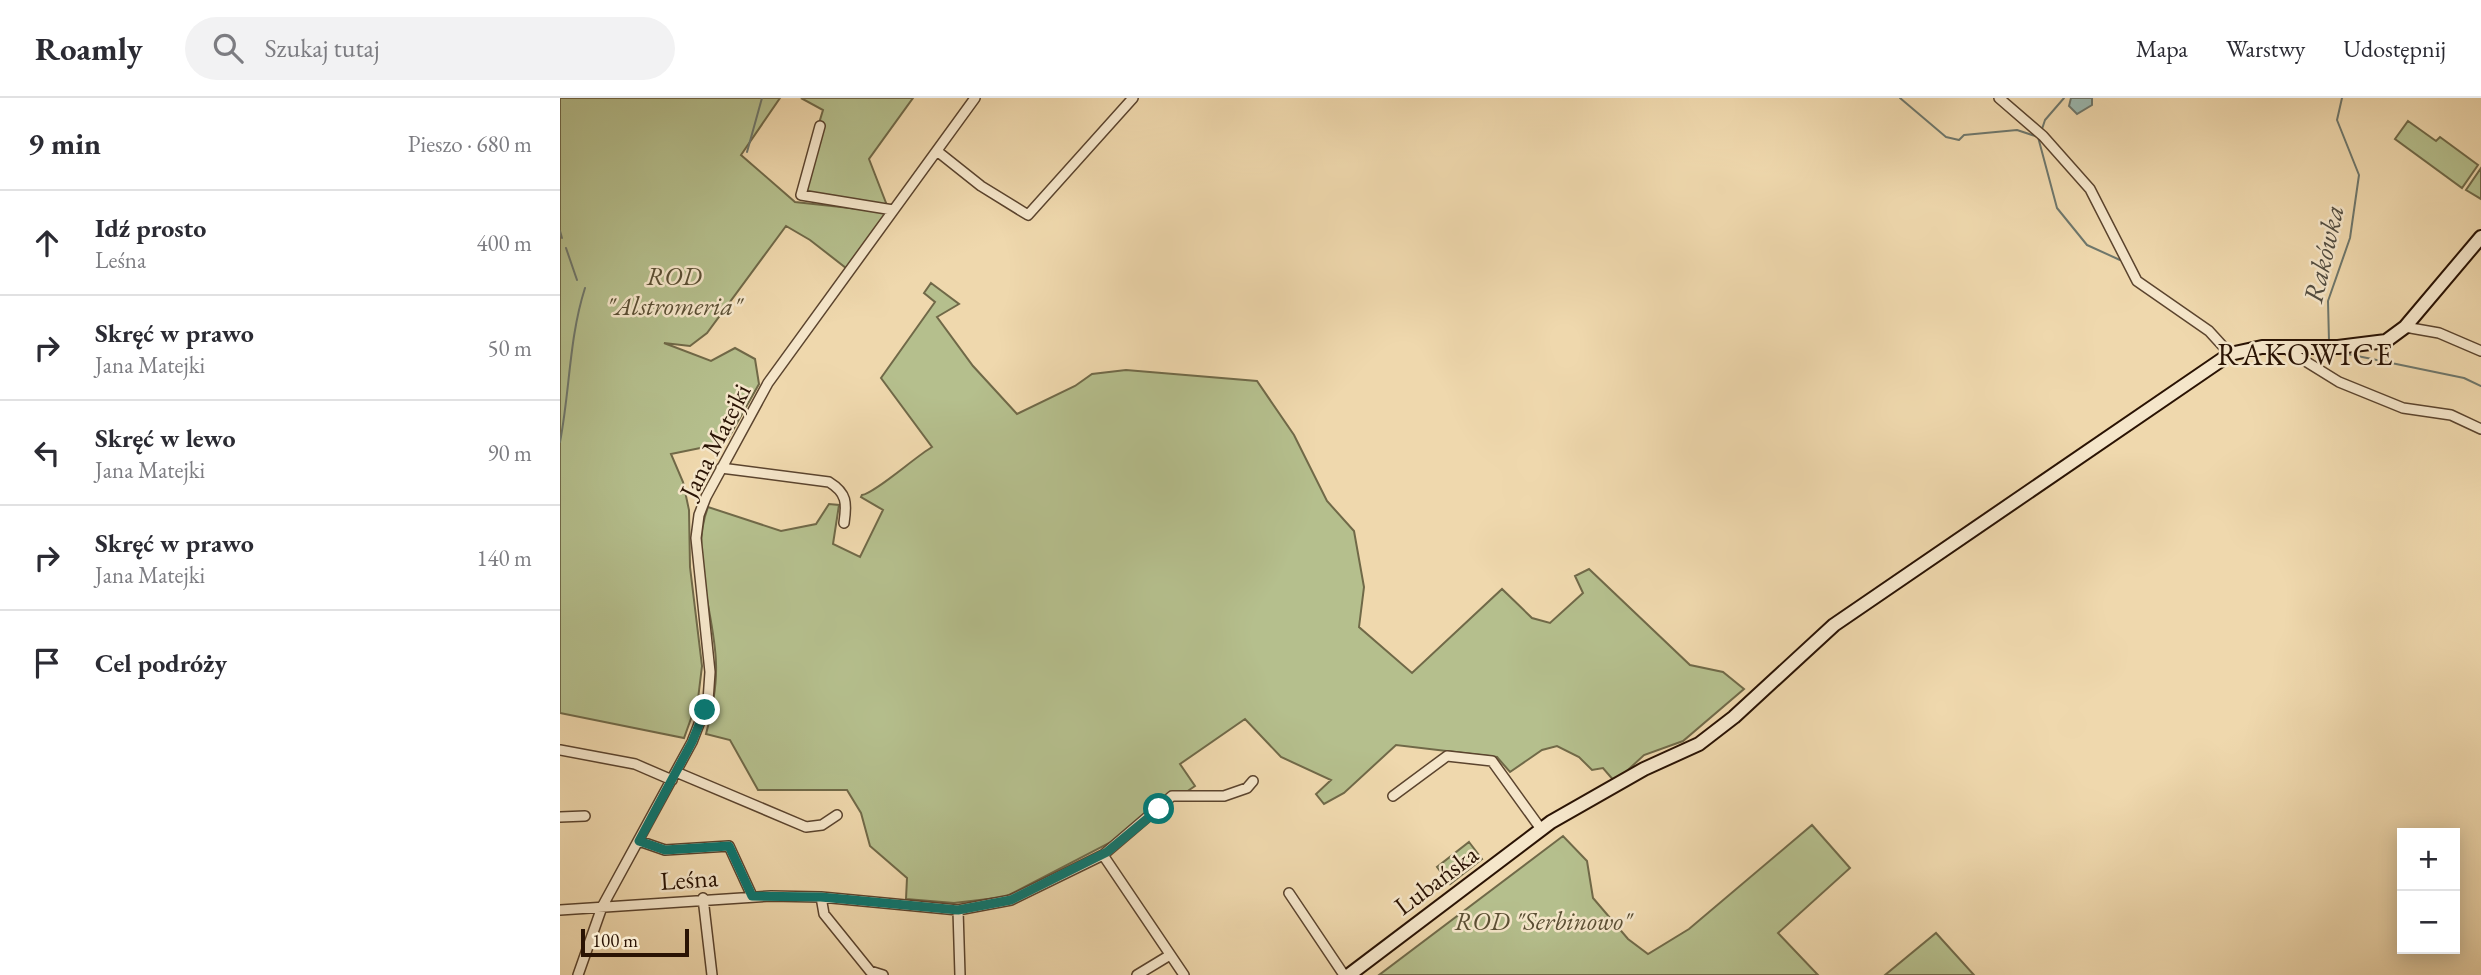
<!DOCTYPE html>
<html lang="pl">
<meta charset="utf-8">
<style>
:root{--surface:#fff;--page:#f2f2f3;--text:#2b2b33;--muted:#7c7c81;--line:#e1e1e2}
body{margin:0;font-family:"EB Garamond",serif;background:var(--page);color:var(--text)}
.controls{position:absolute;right:21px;bottom:21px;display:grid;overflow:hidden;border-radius:0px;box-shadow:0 4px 18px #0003}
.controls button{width:63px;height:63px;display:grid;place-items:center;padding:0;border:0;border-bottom:2px solid var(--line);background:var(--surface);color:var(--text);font:35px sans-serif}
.scale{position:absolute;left:21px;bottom:18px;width:108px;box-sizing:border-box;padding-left:7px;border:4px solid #2a1304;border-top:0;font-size:19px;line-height:24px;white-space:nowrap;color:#2a1304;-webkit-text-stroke:5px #f5e6ca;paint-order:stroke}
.stop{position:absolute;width:21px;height:21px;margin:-16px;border:5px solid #0f766e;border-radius:50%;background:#fff}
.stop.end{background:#0f766e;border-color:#fff;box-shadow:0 2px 7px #0008}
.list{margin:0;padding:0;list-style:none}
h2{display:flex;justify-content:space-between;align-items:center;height:91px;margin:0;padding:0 28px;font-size:30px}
h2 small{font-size:23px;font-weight:400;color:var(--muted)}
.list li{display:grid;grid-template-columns:46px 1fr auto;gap:21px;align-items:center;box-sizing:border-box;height:105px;padding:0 28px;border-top:2px solid var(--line)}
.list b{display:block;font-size:26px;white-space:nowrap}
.list p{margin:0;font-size:23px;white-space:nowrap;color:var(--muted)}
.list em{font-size:23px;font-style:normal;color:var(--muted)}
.icon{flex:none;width:38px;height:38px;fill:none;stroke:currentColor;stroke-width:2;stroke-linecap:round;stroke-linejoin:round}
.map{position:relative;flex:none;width:1921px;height:877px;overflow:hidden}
header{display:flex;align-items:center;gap:42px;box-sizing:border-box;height:98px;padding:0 35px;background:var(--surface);border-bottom:2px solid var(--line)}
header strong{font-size:33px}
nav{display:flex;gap:38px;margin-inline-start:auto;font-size:24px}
.search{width:490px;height:63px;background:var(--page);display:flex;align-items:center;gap:18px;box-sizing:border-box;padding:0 24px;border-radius:38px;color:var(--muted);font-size:26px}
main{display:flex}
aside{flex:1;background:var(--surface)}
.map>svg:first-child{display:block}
.green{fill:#b5bf8d;stroke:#706948;stroke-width:2}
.water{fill:#9bb9b1;stroke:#6e776c;stroke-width:2}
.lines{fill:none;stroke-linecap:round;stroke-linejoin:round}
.stream{stroke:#6e776c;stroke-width:2}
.street-casing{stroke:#5b442e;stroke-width:12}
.secondary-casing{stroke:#2a1304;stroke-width:16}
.street{stroke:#f5e6ca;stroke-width:9}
.secondary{stroke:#f5e6ca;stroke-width:12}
.route{stroke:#0f766e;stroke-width:9}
.labels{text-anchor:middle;stroke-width:5;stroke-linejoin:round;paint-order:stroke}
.park-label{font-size:26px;font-style:italic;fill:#5b4f34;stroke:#f5e6ca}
.street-label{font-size:26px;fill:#2a1304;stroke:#f5e6ca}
.water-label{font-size:28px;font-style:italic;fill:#524d41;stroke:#f5e6ca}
.quarter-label{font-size:30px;letter-spacing:2px;fill:#2a1304;stroke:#f5e6ca}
</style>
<header>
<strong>Roamly</strong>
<div class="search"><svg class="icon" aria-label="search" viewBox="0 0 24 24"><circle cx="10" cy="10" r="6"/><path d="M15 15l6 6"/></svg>Szukaj tutaj</div>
<nav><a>Mapa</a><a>Warstwy</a><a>Udostępnij</a></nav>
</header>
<main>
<aside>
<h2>9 min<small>Pieszo · 680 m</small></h2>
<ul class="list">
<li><svg class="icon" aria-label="ahead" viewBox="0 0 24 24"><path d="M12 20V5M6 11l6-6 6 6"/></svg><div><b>Idź prosto</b><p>Leśna</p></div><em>400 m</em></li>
<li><svg class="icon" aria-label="right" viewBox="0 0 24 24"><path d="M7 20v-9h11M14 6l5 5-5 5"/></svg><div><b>Skręć w prawo</b><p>Jana Matejki</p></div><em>50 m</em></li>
<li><svg class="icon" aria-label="left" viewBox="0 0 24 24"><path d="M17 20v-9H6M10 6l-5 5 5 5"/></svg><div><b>Skręć w lewo</b><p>Jana Matejki</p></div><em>90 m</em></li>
<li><svg class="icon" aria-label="right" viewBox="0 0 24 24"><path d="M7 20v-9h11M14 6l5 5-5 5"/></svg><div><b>Skręć w prawo</b><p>Jana Matejki</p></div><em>140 m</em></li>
<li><svg class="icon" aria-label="arrive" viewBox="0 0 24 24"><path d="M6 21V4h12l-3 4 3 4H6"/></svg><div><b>Cel podróży</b></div></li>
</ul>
</aside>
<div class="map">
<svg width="1921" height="877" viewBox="0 0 1921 877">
<rect width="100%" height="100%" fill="#efd8ad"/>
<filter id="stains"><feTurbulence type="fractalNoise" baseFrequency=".00286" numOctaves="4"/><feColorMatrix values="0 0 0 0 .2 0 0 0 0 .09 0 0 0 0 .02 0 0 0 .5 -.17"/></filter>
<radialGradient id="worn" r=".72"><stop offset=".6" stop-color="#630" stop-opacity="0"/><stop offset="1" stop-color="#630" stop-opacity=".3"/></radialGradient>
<!-- green -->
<path class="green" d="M0,0H220L181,57L235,104L327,114L286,170L250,142L226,128L147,235L130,248L104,245L151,263L175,250L195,261L199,286L168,341L155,347L111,356L123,384L129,412L130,469L142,568L138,601L124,640L0,615Z
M241,0H353L309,61L328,110L237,98L263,12Z
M1848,23L1876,43L1880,39L1918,67L1902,90L1835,41Z
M1921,70V101L1906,92Z
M371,185L399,206L377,219L413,268L457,316L515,288L532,276L566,272L697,283L734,337L767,403L794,433L804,489L799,529L852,575L942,491L972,520L990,525L1023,495L1015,478L1029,471L1130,567L1163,574L1184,591L1123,643L1084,657L1055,684L1043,670L1032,672L1019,659L997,648L982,652L950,674L937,659L836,647L784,695L764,706L756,696L771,682L721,659L685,621L620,666L635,688L557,741L445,799L394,805L346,801L347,780L310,748L301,715L287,692H198L170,642L146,636C152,613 157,590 156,566C155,515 129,458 148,409L221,433L256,426L269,406L279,407L273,446L300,459L323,412L301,399L302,397C315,395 355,359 372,349L321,280L375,204L364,195Z
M1252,727L1290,770L1218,835L1258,877H819L1003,738L1027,763L1033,800L1068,841L1088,856L1129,831Z
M909,744L922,761L890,786L877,769Z
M1376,835L1414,877H1325Z"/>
<!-- water -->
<path class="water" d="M1511,0H1532V7L1517,16L1509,8Z"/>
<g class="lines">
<!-- stream -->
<path class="stream" d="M1340,0L1386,39L1399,42L1404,37L1457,32L1478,39L1497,110L1527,147L1560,162
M1482,31L1485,22L1504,0
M187,54L202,0
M0,133L2,140
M6,150L17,182
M1769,243L1768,203L1790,140L1799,77L1777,22L1782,0
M1778,254L1904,280L1921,288
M0,344C10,292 9,240 25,190"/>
<!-- street casing -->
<g class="street-casing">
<path id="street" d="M1439,0L1483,38L1530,91L1577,183L1649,233L1670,256
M260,28L241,97L333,112
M377,53L421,88L468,117L573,0
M1845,229L1879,235L1921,253
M1728,249L1729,253L1779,284L1843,310L1891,317L1921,331
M161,370L269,384C287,395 287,405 284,425
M0,652L75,666L112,682
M116,674L246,729L262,727L277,717
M833,698L887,658L932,663L981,731
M0,719L25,718
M79,743L105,752L169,748L192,798
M543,757L624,877
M729,795L784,877
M261,799L264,816L310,873L323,877
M143,800L152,877
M0,812L211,798L261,799L398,812L451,802L543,757L612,698H664L687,690L693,683
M398,812L400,877
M18,877L42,809L132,644L148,603L150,574L136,440L139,417L146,399L208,285L415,0
M577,877L610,857"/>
</g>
<!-- secondary casing -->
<g class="secondary-casing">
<path id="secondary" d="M789,877L991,724L1084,671L1139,646L1174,619L1274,527L1670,256L1702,249H1778L1826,243L1845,229L1921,139"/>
</g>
<!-- street -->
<use href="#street" class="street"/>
<!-- secondary -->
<use href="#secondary" class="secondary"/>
</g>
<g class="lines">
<!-- route -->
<path class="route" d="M145,612L132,644L79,743L105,752L169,748L192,798L261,799L398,812L451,802L547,754L599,711"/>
</g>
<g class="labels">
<!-- park labels -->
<g class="park-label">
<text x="114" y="187">ROD<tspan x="114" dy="30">"Alstromeria"</tspan></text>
<text x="983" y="832">ROD "Serbinowo"</text>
</g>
<!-- street labels -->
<g class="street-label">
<text transform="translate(155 343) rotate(-63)" y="9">Jana Matejki</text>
<text transform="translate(129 781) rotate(-4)" y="9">Leśna</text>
<text transform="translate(876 782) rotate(-37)" y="9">Lubańska</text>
</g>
<!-- water labels -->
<g class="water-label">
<text transform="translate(1763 156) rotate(-77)" y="10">Rakówka</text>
</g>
<!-- quarter labels -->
<g class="quarter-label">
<text x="1746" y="267">RAKOWICE</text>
</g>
</g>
<rect width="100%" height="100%" filter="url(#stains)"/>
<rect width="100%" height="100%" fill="url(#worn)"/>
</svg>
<div class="controls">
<button>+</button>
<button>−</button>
</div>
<div class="scale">100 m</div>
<div class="stop" style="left:599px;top:711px"></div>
<div class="stop end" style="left:145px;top:612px"></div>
</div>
</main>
